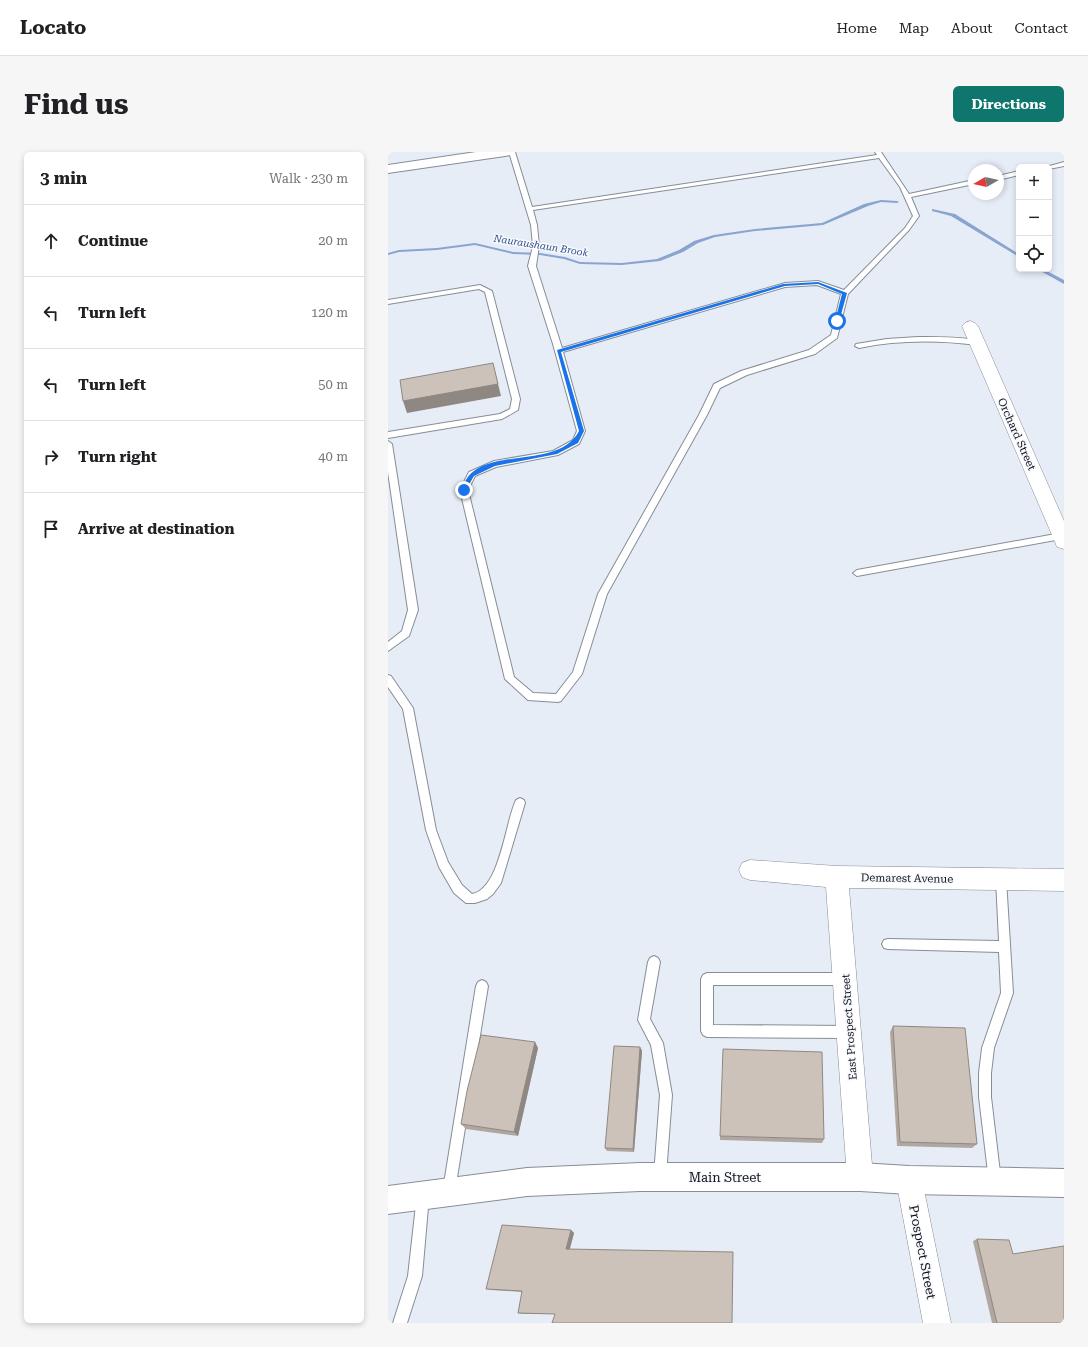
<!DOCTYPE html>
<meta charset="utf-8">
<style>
:root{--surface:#fff;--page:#f6f6f6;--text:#202124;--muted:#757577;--line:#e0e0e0;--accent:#0f766e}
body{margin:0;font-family:"Roboto Serif",serif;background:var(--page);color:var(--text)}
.controls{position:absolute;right:12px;top:12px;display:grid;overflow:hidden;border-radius:6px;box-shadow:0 2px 6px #0003}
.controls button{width:36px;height:36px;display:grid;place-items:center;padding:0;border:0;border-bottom:1px solid var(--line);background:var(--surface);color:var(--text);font:20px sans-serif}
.compass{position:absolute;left:580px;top:12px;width:36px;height:36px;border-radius:50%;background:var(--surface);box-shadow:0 2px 6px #0003;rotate:261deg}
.stop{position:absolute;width:12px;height:12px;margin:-9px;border:3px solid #1a73e8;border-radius:50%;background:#fff}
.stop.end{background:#1a73e8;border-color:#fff;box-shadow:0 1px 4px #0008}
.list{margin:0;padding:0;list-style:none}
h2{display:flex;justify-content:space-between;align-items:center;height:52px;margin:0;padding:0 16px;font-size:17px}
h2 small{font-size:13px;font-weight:400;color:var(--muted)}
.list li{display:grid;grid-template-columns:26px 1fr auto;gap:12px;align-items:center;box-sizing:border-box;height:72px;padding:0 16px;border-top:1px solid var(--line)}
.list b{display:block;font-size:15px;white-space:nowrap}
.list em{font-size:13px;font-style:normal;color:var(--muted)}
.icon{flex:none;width:22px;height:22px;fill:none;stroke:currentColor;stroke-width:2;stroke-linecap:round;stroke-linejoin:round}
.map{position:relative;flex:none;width:676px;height:1171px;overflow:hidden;border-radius:6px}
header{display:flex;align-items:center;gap:24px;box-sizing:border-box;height:56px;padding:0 20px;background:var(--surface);border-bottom:1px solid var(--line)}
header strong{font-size:19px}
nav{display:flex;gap:22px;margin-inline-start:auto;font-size:14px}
.intro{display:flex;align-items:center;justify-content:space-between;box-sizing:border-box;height:96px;padding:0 24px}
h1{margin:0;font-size:28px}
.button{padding:10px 18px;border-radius:6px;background:var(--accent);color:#fff;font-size:14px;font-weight:700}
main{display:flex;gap:24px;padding:0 24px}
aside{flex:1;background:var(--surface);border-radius:6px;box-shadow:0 2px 6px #0003}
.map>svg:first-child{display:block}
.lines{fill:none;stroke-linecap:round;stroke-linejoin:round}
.stream{fill:#8aa4d0;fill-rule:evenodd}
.lane-casing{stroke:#878d96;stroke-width:2}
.street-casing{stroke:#878d96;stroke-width:1}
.secondary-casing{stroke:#878d96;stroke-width:2}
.lane{fill:#fff;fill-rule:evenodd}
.street{fill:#fff;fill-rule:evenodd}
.secondary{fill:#fff;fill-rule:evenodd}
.wall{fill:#afa7a0}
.shaded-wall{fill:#8f8882}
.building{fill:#ccc2ba;stroke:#8f8882}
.route{fill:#1a73e8}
.labels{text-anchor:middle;stroke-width:3;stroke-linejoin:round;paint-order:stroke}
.far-water-label{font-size:10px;font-style:italic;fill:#2e4e87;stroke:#f7f9fe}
.street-label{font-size:11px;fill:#131519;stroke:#f7f9fe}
.near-street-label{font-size:13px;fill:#131519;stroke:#f7f9fe}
</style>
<header>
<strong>Locato</strong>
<nav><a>Home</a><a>Map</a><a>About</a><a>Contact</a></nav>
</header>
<div class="intro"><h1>Find us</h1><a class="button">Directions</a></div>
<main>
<aside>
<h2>3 min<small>Walk · 230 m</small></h2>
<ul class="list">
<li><svg class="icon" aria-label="ahead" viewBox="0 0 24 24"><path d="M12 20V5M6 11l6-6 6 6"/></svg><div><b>Continue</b></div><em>20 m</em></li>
<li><svg class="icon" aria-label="left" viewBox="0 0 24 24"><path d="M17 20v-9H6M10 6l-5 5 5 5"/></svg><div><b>Turn left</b></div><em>120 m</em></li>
<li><svg class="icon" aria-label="left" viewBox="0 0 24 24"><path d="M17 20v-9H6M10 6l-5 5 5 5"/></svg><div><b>Turn left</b></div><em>50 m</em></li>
<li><svg class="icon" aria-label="right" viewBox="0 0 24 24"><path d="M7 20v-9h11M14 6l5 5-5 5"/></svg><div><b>Turn right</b></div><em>40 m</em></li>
<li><svg class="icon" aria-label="arrive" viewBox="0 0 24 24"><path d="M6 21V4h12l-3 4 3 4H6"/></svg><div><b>Arrive at destination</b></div></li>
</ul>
</aside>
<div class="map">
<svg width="676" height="1171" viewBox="0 0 676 1171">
<rect width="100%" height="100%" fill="#e6edf7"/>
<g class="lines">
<!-- stream -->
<path class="stream" d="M493,48L509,49L511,50L509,51L493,50L480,54L435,73L367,79L327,85L310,91L295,100L272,109L234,113L192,112L176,107L152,103L125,102L87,93L49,98L11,100L0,103V101L11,98L49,96L87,91L125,100L152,101L177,105L192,110L234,111L269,107L291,98L306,89L326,83L367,77L434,71L476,52Z
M544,57L567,62L631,102V105L563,64L544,59Z
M649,117H655L676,128V132Z"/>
<!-- lane casing -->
<g class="lane-casing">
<path id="lane" d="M121,0H127L144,55L489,3L487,0H493L521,42L586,28V32L523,45L531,64L521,78L460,142L449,186L427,202L359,223L332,236L319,263L219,442L194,522L173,549L170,550L140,548L117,527L72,338L81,320L106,309L165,299L185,288L189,279L165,192L140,114L145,94L143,73ZM491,6L512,35L525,64L517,76L456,138L430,129L397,131L174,196L148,114L151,94L149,73L145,58ZM429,133L453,142L443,183L421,198L353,219L326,232L311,263L210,442L185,520L168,542L145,541L126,525L80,338L87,324L108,315L170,303L191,292L197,279L175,200L397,135Z
M676,10V14L661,17V15H658Z
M631,19V23L610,28V24Z
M92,133L104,139L132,247L130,258L114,267L0,286V280L112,262L122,257L124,247L97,140L91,137L0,152V148Z
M530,185C542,185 585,184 593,191L589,193C549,188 510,188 471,196L467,194L468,192L499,187Z
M0,289L4,292L30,458L21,484L0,499V490L14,479L20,458L0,320Z
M673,381L676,382V386L673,387L469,424L465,421L469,418Z
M0,523L3,524L25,556L48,678L60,710L74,733L84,742C112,737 117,671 128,648L132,646L136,648L137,651L113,731L105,742L99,747L87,751H78L66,741L51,715L38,678L15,557L0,535Z
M613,722L617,723L618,727L625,841L606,896L603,921V945L613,1029L612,1034L607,1035L602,1034L601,1029L591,945V921L594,896L613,841L611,800L500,797L496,796L494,792L496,788L500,787L611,789L608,727L609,723Z
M266,804L270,806L272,810L262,867L275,891L284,943L278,1023L277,1028L272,1029L267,1028L266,1023L272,943L263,893L250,868L260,810L262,806Z
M319,821H457L461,823L463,827L461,831L457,833H325V873L461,874L465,876L467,880L465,884L461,886L319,885L315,883L313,879V827L315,823Z
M94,828L98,830L100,834L67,1038L66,1043L61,1044L56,1043L55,1038L88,834L90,830Z
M35,1038L40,1039L41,1044L34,1124L19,1171H5L20,1124L29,1044L30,1039Z"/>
</g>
<!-- street casing -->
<g class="street-casing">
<path id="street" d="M582,169L587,171L590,174L676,369V397L669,395L667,390L574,174L577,171Z
M362,708L449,714L676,717V739L461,736L485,1025L481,1034L472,1038L463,1034L459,1025L438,735L362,728L354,725L351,718L354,711Z
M521,1015L531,1018L534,1028L563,1171H535L508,1028L511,1018Z"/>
</g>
<!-- secondary casing -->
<g class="secondary-casing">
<path id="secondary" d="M88,0H124L122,3L117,4L0,21V13Z
M252,1011H472L521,1014L676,1017V1045L521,1042L472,1039H252L139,1044L0,1062V1034L139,1016Z"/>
</g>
<!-- lane -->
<use href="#lane" class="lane"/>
<!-- street -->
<use href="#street" class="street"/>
<!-- secondary -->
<use href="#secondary" class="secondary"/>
</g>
<!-- wall -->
<path class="wall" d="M505,874L589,992L584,996L509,994L502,880Z
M147,890L150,896L130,984L78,977L73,972Z
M252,895L254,899L246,1000L219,999L217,996Z
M332,984L436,987L434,991L332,988Z
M183,1078L186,1081L182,1097L167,1162H135L130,1161L134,1140L103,1138L98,1137Z
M589,1087L625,1102L676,1171H604L585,1089Z"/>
<!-- shaded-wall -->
<path class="shaded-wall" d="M105,211L113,244L19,261L15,249Z
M147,890L150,896L130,984L126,980Z
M252,895L254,899L246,1000L245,997Z
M183,1078L186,1081L181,1099L178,1097Z"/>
<!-- building -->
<path class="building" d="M105,211L110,232L15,249L12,228Z
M505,874L577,876L589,992L512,990Z
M93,883L147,890L126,980L73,972L79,939Z
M226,894L252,895L245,997L217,996Z
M335,897L434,900L436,987L332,984Z
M114,1073L183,1078L178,1097L345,1100L344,1171H164L167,1162L130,1161L134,1139L98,1137Z
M589,1087L621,1088L625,1102L676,1094V1171H609Z"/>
<!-- route -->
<path class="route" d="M430,130L459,141L451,170L447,169L454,142L430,132L397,134L173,200L196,279L190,291L169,302L107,314L86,324L77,339H74C73,335 76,332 78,328C98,294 171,318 191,279L169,198L395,132Z"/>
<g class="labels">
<!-- far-water labels -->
<g class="far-water-label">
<text transform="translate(153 93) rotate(9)" y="4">Nauraushaun Brook</text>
</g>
<!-- street labels -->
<g class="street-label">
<text transform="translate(629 282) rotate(66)" y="4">Orchard Street</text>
<text transform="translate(519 726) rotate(1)" y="4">Demarest Avenue</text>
<text transform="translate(461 875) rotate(-94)" y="4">East Prospect Street</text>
</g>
<!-- near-street labels -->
<g class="near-street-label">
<text x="337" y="1030">Main Street</text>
<text transform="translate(535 1100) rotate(79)" y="5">Prospect Street</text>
</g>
</g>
</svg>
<div class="controls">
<button>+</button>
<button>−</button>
<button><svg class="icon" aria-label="locate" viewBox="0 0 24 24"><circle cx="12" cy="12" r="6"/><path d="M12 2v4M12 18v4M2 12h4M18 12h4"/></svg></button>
</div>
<svg class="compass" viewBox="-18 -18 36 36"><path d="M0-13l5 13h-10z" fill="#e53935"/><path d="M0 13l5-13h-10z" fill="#757577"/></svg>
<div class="stop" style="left:449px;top:169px"></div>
<div class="stop end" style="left:76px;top:338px"></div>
</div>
</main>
